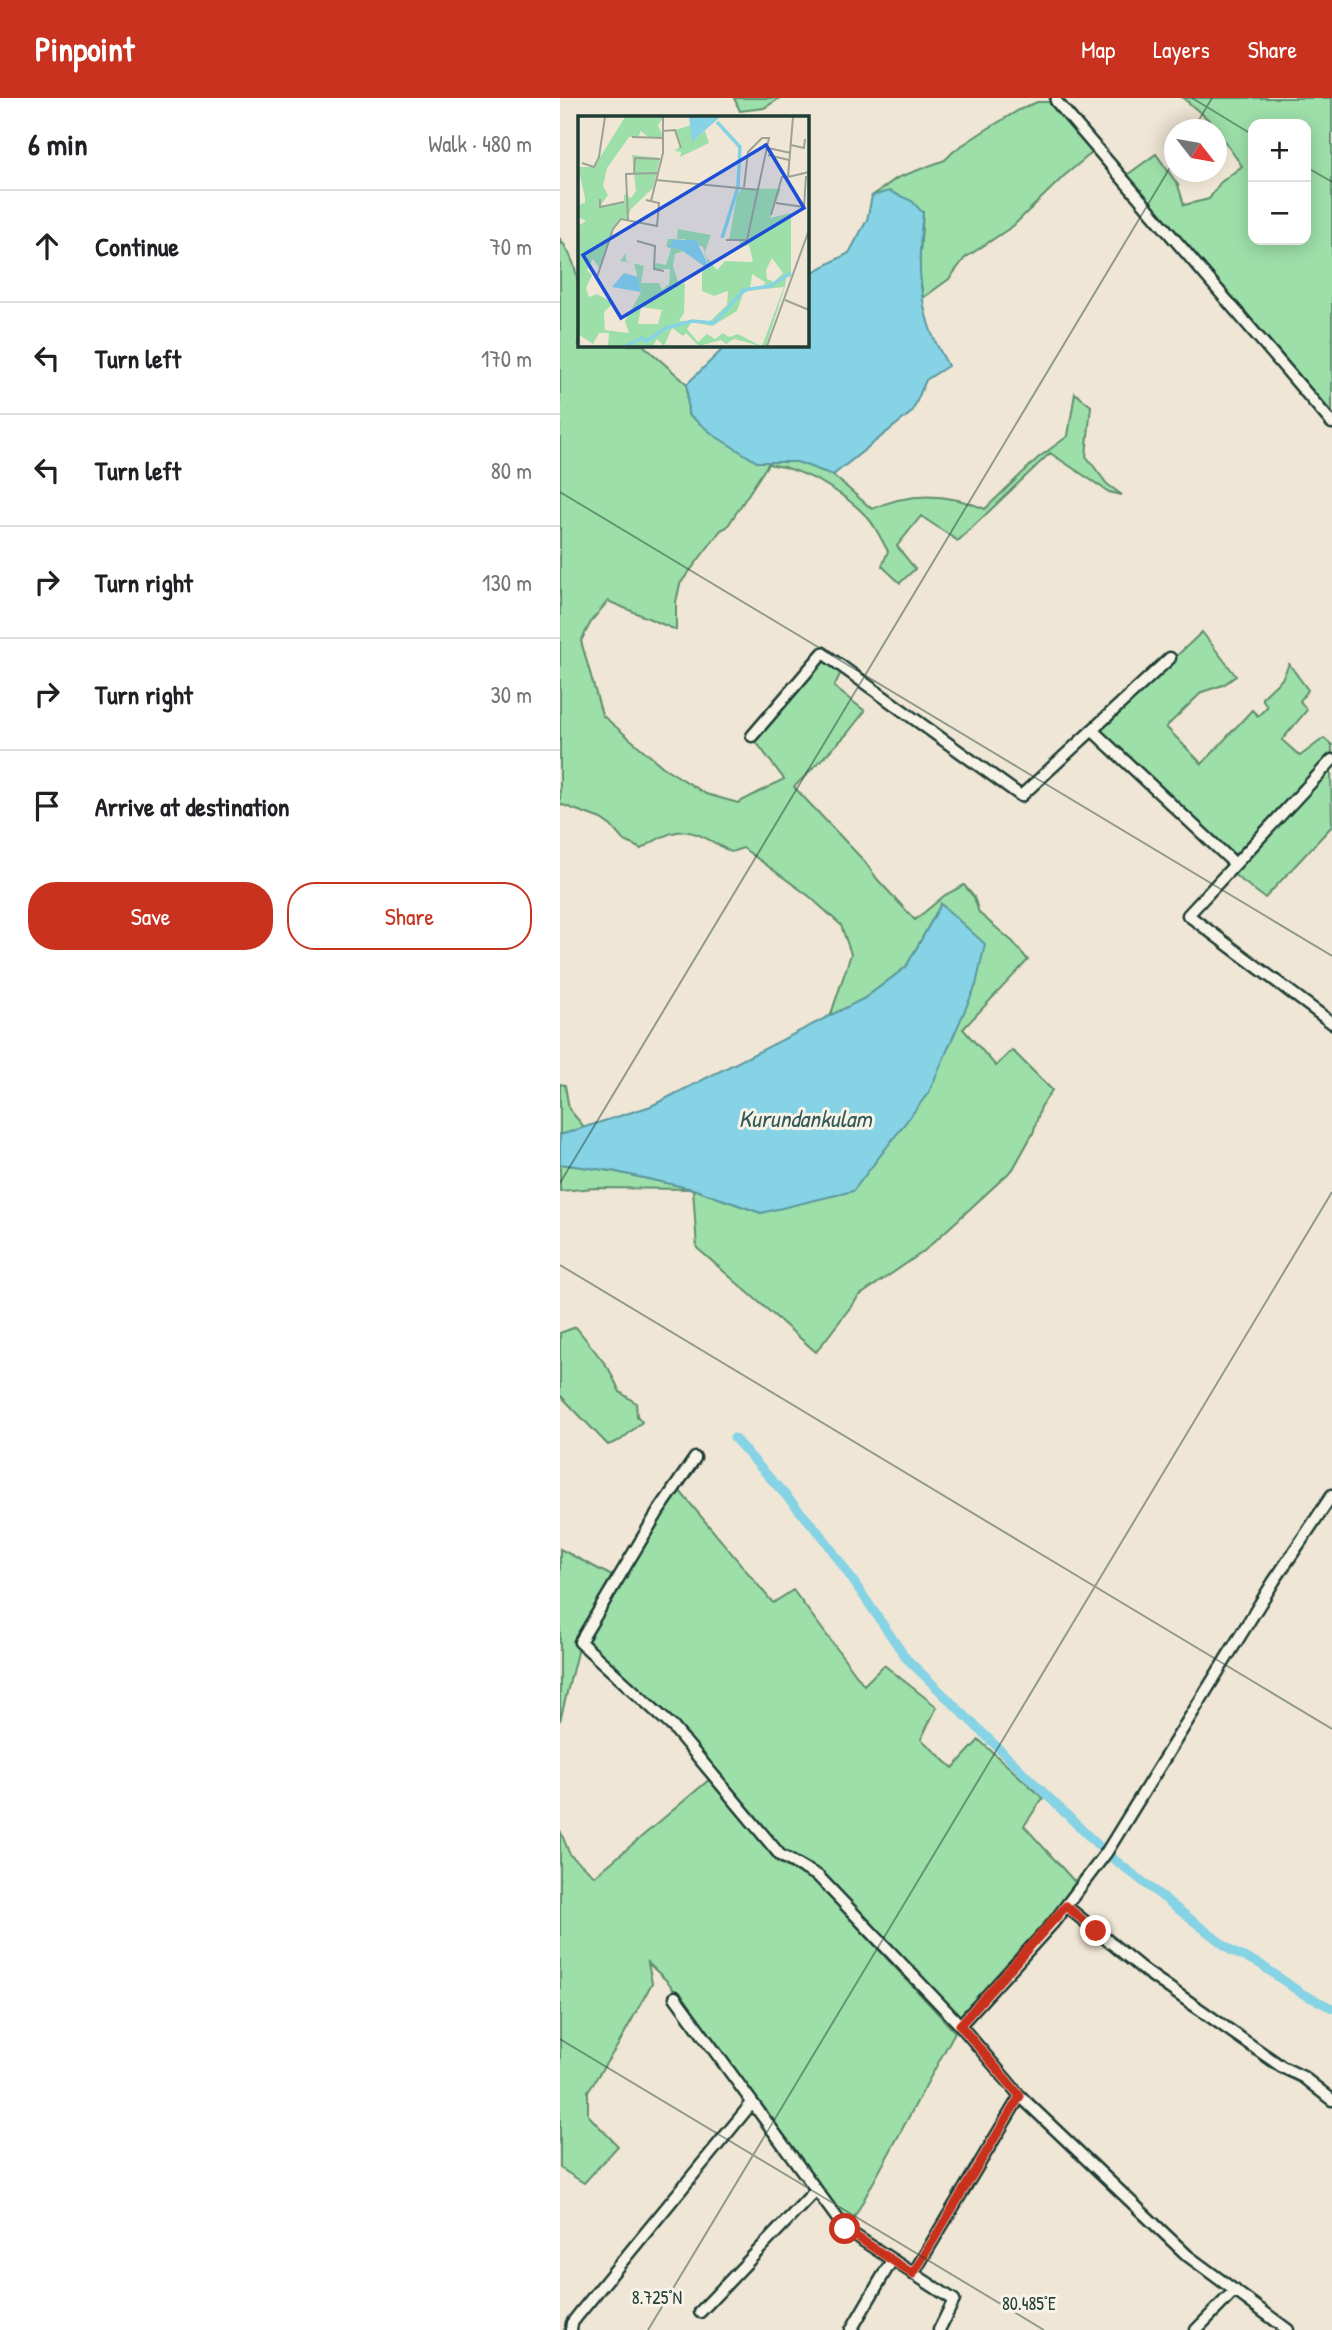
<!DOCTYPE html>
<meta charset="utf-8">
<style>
:root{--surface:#fff;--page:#f6f6f6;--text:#202124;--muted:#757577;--line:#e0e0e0;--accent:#c8321e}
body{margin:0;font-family:"Patrick Hand",sans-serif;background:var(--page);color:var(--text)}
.controls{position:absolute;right:21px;top:21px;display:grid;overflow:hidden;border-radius:14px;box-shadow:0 4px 18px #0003}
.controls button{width:63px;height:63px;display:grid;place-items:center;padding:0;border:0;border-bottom:2px solid var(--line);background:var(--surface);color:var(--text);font:35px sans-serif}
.compass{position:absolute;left:604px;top:21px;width:63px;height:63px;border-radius:50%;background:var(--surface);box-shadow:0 4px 18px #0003;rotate:121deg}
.stop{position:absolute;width:21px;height:21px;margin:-16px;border:5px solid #c8321e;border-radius:50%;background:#fff}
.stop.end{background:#c8321e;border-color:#fff;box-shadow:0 2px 7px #0008}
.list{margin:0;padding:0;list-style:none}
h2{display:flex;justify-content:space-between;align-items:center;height:91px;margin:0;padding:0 28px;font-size:30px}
h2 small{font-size:23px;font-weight:400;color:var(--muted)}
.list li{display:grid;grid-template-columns:46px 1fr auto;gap:21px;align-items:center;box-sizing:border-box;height:112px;padding:0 28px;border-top:2px solid var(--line)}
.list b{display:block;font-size:26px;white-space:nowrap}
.list em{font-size:23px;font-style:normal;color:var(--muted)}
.actions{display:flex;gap:14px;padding:21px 28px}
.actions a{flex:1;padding:16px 0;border:2px solid var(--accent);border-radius:28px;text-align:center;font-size:24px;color:var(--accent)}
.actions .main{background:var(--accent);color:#fff}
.icon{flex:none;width:38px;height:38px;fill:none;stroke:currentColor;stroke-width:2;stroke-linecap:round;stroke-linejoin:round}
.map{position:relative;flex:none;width:772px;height:2232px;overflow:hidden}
header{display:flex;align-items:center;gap:42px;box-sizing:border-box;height:98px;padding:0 35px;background:var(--accent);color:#fff}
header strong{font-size:33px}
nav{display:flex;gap:38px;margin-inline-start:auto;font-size:24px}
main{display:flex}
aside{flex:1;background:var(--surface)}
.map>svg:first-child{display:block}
.green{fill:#9ddfa9;stroke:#5e8e6e;stroke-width:2;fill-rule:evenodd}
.water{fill:#85d3e4;stroke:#5c979e;stroke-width:2}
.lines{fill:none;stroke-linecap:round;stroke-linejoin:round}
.canal{stroke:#85d3e4;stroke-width:9}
.street-casing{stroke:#1f3d34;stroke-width:15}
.street{stroke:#f7f3e8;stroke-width:10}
.route{stroke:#c8321e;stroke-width:9}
.ticks{fill:none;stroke:#1f3d34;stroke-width:2;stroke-opacity:0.45}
.labels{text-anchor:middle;stroke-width:6;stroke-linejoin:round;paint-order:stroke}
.water-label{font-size:24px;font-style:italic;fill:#335b57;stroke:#f7f3e8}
.inset-river{fill:none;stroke:#85d3e4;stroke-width:3.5}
.inset-road{fill:none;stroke:#9ca295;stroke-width:2}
.view{fill:#1d4ed8;fill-opacity:0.15;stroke:#1d4ed8;stroke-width:3.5}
.inset-edge{fill:none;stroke:#1f3d34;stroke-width:3.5}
.ticks-label{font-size:18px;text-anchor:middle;fill:#1f3d34;stroke:#f7f3e8;stroke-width:6;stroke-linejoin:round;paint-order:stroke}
</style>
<header>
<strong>Pinpoint</strong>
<nav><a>Map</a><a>Layers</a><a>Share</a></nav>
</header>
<main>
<aside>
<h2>6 min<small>Walk · 480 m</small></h2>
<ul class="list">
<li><svg class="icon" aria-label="ahead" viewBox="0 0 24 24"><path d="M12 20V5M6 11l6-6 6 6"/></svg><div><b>Continue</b></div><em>70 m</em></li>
<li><svg class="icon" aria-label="left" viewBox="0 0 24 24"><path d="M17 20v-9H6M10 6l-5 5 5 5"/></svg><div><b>Turn left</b></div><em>170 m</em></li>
<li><svg class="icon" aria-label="left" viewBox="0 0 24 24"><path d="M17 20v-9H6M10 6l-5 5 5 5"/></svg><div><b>Turn left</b></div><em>80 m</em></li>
<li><svg class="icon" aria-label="right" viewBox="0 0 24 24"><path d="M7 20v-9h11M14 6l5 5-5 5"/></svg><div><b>Turn right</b></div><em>130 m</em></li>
<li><svg class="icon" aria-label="right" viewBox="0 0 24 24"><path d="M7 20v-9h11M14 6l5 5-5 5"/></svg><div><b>Turn right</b></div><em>30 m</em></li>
<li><svg class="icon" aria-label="arrive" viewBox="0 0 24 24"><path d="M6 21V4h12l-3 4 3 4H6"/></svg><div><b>Arrive at destination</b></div></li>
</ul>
<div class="actions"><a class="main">Save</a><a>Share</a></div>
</aside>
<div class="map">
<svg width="772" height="2232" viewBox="0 0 772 2232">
<rect width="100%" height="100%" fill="#f0e6d5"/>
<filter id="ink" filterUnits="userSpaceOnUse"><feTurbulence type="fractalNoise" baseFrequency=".0143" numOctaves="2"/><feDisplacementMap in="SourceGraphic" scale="14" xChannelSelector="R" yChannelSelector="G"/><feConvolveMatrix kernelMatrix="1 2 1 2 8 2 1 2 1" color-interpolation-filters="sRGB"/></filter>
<g filter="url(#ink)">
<!-- green -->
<path class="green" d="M174,0H220L204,10L180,13Z
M623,0H772V318L567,77L596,56L618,87L624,107L649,101L660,85L682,68L650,23ZM693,26H746V142H693Z
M477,4H490L533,54L504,78L453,128L405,160L389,181L363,200L359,170L363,114L312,98L337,80L385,62L395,52L424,33L459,12Z
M0,141C25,174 19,207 19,247H83L127,286L128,317L197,364H238L273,377L312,411C349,394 388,395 425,411L478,360L508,338L515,295L531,308L526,358L547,386L562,397L549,394L490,355L398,443L361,418L337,448L355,471L340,485L322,468L328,453C322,443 316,429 308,420C284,394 244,371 208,366L167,429L161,432L120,486L116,504V532L48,503L32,522L21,543L42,617L103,669L146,696L178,705L224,681L194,641L262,559L281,574L274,589L305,613L286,637L234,689L305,764L318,782L355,822L385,797L404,787L414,799L419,815L453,844L468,862L403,931L436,968L452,952L492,992L481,1009L473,1035L453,1071L363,1154L299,1198L256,1254L137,1150L133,1091L36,1090L0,1093V1066L52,1073L133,1091L201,1115L394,934L416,887L381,806L346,869L305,900L270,919L291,856L281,827L249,798L183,750L171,754C130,731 123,724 81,751L63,742L51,728L41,721L0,706Z
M642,534L676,578L663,587L642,594L606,629L642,666L692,612L698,618L707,609L702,600L722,581L729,566L748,592L740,603L747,612L722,642L740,658L764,640L772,647V654L675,757L538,632Z
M771,670L772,728L705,800L669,773Z
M0,986L5,987L9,1011L25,1030L0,1037Z
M16,1229L49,1271L60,1294L76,1305L77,1318L82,1324L61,1342L48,1347L0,1297V1235Z
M119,1392L213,1505L233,1492L304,1587L324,1567L377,1609L361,1641L393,1670L419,1642L483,1700L464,1728L514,1783L524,1774L528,1778L492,1824L401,1922L261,1775L223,1753L117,1627L25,1543L65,1474Z
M0,1451L52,1478L18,1536V1550L0,1623Z
M150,1681L217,1764L256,1784L395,1934L289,2129L108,1884L88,1865L92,1885L58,1947L28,1993V2017L58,2048L24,2085L0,2070V1732L10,1757L35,1778Z"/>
<!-- water -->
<path class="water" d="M329,93L352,103L363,115C358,154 357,195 371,233C375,245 382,256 388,268L366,282L352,314L273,377L237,364H197L155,338L128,316L127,286L167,247H247V177L289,155L307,122L312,98Z
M381,806L425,846L416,887L369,994L293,1093L201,1115L133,1091L52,1073L0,1066V1037L91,1008L305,900L346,869Z"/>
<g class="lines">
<!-- canal -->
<path class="canal" d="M174,1340L263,1439L346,1560L546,1755L673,1854L700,1866L741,1895L772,1910"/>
<!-- street casing -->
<g class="street-casing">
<path id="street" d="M496,3L772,325
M532,632L675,766
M192,638L263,555L461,698L610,560
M772,662L628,817L772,925
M135,1360L98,1414L20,1544L113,1629L220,1757L258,1778L400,1927L460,1998L628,2158L728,2232
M506,1808L585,1873L722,1969L743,1979L772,2002
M115,1899L285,2131L394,2202L379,2232
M400,1927L493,1825L546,1755L714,1483L772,1397
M353,2176L460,1998
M140,2214L255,2093
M11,2232L12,2225L19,2216L192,2005
M291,2232L332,2162
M636,2232L675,2192"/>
</g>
<!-- street -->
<use href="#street" class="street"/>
</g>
</g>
<g class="lines" filter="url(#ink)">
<!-- route -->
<path class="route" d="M285,2131L353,2176L460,1998L400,1927L506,1808L536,1833"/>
</g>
<!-- ticks -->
<path class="ticks" d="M632,0L693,37M633,32L652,0M746,69L772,84M0,394L772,858M0,1085L614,63M0,1167L772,1631M0,1941L484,2232M88,2232L772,1094"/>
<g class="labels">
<!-- water labels -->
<g class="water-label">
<text x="245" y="1029">Kurundankulam</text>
</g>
</g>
<!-- overview -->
<g transform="translate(18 18)">
<rect width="231" height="231" fill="#f0e6d5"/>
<path d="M47,1L85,2L80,9L85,21H70L63,15L60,21H51L29,52L25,70L30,79L22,90L46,85V78L53,82L58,75L54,39L82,42L75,72L53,93L49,104L43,103L35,112L21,152L15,143L9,154L14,159L8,172L11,181L19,178L35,187L26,196L27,214L51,217L47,205L63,176L56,147L42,145L48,137V145L66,150L63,167H81L84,174L91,168L92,153H76L78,147L88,149L93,133L88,130L90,123H99L100,113L133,119L126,138L139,154L147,145L175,146L171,129L162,131V124H151L159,79L164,72L203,73L192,102L213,97V162L209,159L207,170L188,230H184L206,171L186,173L187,166L174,158L172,174L165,178L159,195L134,210L114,206L109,213L120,226L129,218L137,223L145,217L151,221L160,218L183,230L156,223L148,228L143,224L121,230L108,217L105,220L94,212L86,230L79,223L75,230H30L31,217H21L15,228L0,218V110L8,105L0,101V89L7,87V82L0,51H16ZM106,123L125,131L132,154L126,149L124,153V175L136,180L150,175L149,189L131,206L101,205L106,197L107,167L101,169L95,150L97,138L105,135L95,124ZM194,142L205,157L196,166L189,163L188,154ZM63,191L84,194L80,208H60ZM113,9L114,25L127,15L131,27L102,41L103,36L97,35L102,30L97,14Z" fill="#9ddfa9" fill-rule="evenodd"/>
<path d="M111,1H142L114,26ZM95,124H118L133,155L102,133L90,131ZM46,157L60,161L63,176L34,171Z" fill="#85d3e4"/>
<path class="inset-river" d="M139,6L162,31L160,71L144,122M48,230L64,222L69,225L88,212L114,205L136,207L166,174L192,170L213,157"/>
<path class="inset-road" d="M215,1L210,61L231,56M85,15L97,14L103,32M54,21L85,22M213,29L226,32L227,23M190,32L213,37M190,39L211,44M4,47L16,51L21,41L27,1M56,58L57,42L82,43M78,64L181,74M22,83V91L46,86M73,85L85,37V1M198,87L226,91L228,60M193,99L204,61H210M50,104L48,58L79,57M148,124H169L191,22H184L170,36L166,71M59,125L77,130L76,153L86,155M19,161L35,113L43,103L79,110L81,87L68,84M207,184L231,194M189,230L231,114"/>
<path class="view" d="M188,29L226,92L43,202L5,139Z"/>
<rect width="231" height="231" class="inset-edge"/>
</g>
<g class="ticks-label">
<text x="97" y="2206">8.725°N</text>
<text x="469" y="2212">80.485°E</text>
</g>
</svg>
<div class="controls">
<button>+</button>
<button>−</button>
</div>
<svg class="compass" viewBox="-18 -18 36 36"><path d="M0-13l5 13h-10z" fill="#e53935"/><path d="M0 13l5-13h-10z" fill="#757577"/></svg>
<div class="stop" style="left:285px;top:2131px"></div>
<div class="stop end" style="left:536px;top:1833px"></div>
</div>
</main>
